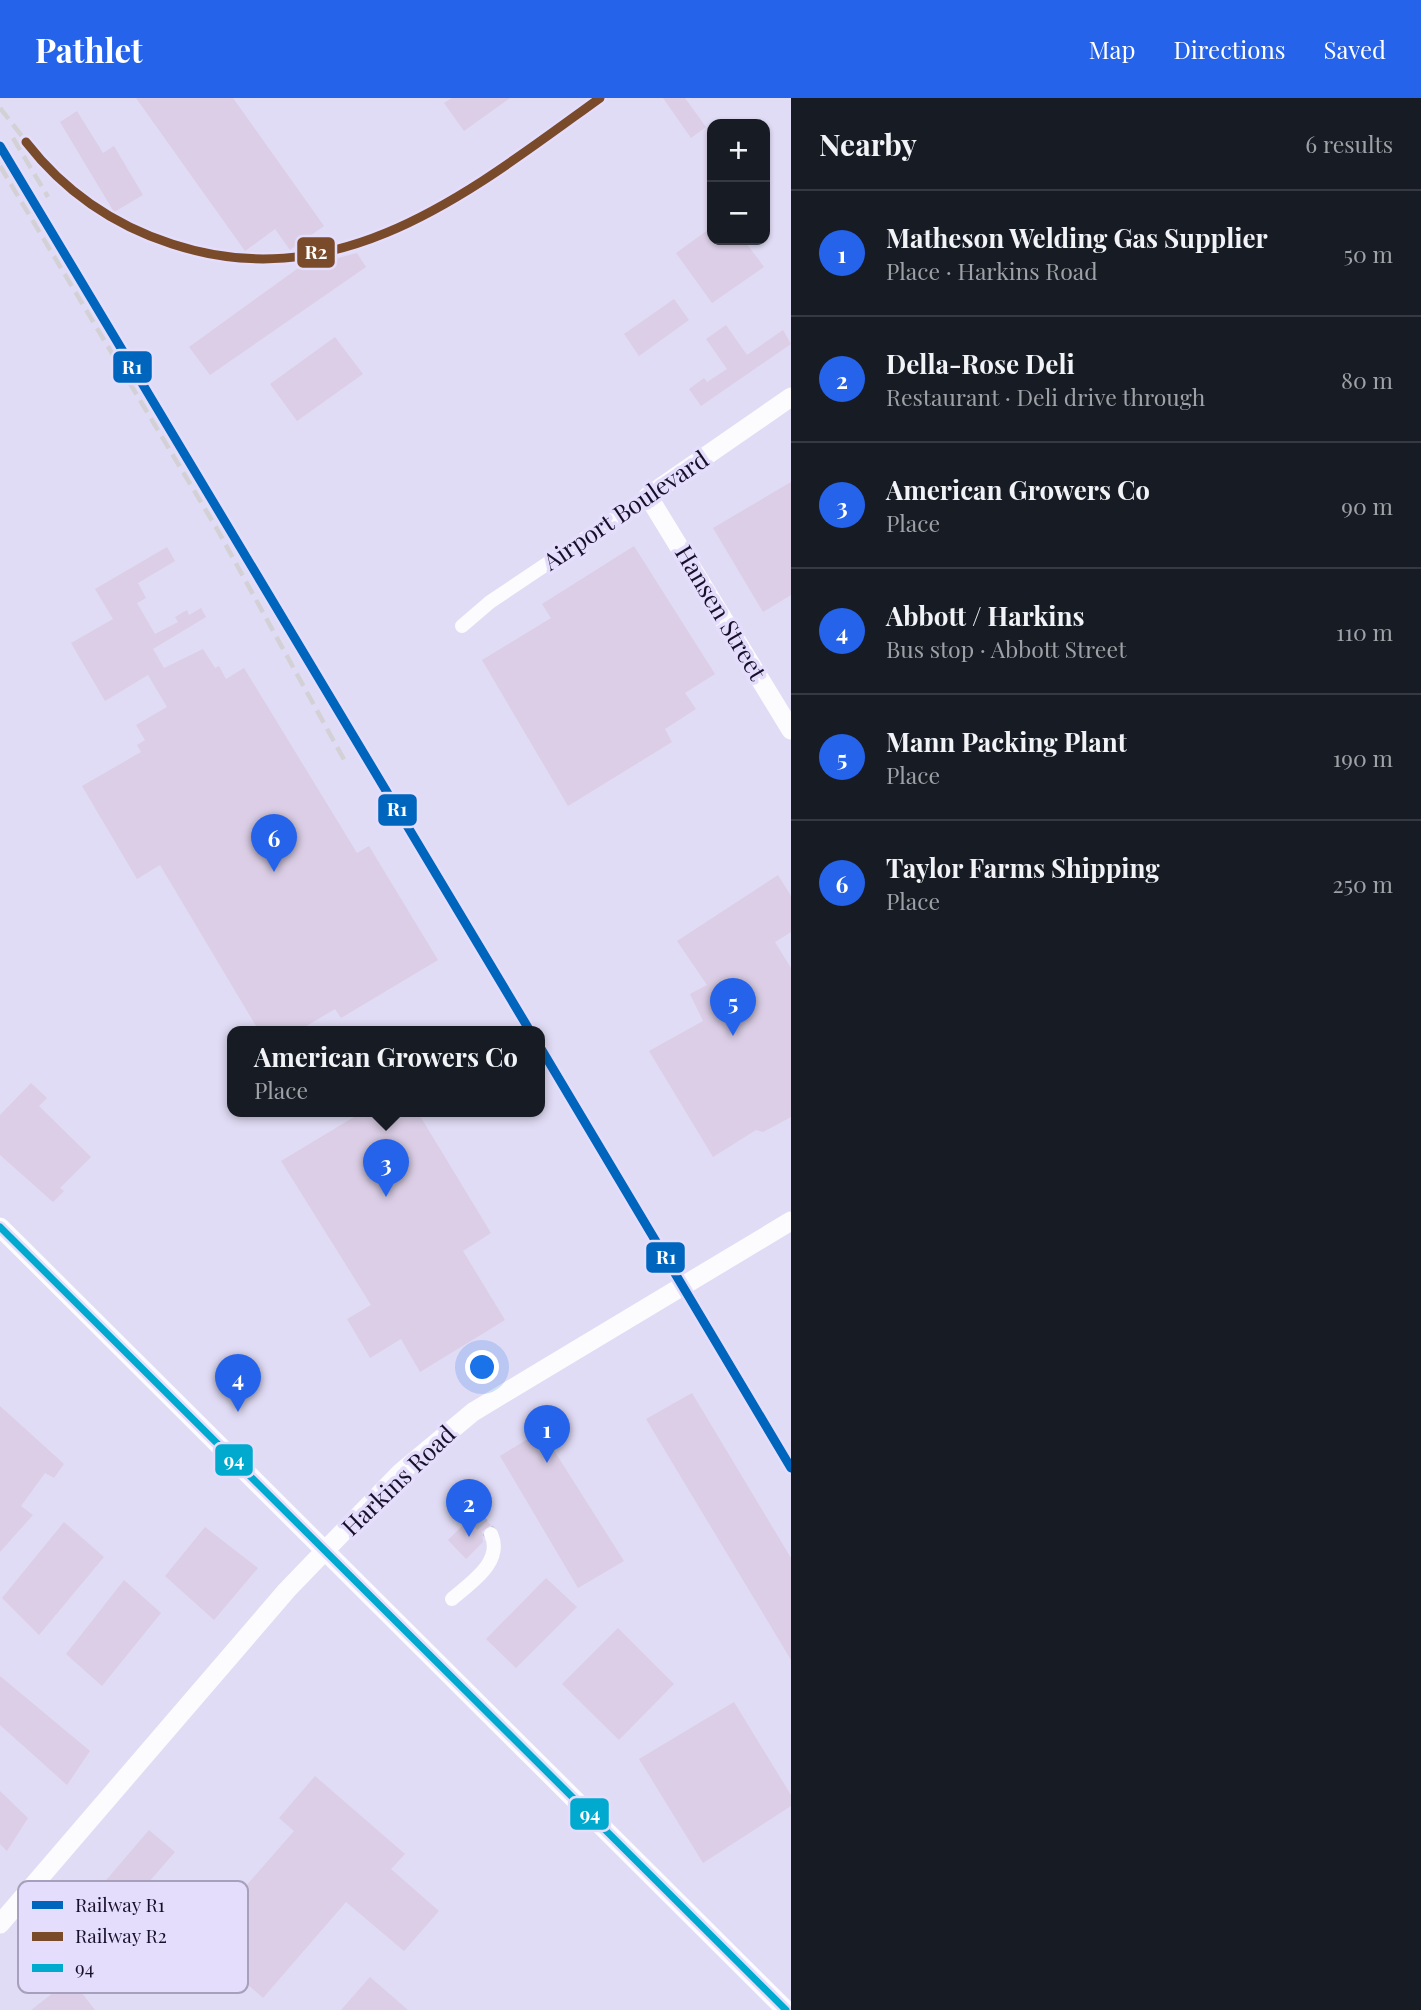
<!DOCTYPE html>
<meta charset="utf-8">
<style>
:root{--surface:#171b24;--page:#242831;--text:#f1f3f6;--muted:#9ea1a6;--line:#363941;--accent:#2563eb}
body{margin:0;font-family:"Playfair Display",serif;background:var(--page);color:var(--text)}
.controls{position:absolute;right:21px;top:21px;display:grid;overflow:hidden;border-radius:14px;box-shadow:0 2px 5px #0004}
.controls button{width:63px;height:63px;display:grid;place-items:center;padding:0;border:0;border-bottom:2px solid var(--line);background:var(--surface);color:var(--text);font:35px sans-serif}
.you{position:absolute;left:483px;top:1270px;width:24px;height:24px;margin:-18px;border:5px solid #fff;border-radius:50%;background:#1a73e8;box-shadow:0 0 0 10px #1a73e833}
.badge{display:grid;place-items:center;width:46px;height:46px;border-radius:50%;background:var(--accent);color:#fff;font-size:23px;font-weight:700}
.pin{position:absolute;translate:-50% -58px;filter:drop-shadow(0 2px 4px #0008)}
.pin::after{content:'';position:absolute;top:37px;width:24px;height:21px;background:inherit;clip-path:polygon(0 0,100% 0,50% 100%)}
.popup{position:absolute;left:227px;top:928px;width:318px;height:91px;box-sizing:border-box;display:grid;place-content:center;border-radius:14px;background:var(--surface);filter:drop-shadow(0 2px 5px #0005);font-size:23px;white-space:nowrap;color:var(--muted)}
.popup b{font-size:26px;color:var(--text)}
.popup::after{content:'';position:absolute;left:50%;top:100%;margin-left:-14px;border:14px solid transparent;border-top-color:var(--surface)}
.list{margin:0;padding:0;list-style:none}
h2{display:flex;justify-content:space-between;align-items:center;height:91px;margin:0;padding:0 28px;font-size:30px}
h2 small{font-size:23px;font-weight:400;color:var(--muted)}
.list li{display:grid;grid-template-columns:46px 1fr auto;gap:21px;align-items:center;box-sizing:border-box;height:126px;padding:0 28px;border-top:2px solid var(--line)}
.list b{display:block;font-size:26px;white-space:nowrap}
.list p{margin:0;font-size:23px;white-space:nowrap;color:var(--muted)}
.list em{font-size:23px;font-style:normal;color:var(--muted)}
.map{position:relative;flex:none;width:791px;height:1912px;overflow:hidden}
header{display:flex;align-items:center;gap:42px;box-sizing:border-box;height:98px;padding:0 35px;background:var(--accent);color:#fff}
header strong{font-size:33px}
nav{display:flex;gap:38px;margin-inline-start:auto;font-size:24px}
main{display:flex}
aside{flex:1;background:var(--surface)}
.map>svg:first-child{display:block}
.built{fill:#e1dcf5;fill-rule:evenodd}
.building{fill:#dbcee6}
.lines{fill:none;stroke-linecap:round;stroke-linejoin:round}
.street-tunnel{stroke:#c9c4d6;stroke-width:14;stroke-dasharray:14 7;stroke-linecap:butt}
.street{stroke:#fcfbfd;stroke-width:14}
.secondary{stroke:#fcfbfd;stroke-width:19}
.rail{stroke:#d3d1d6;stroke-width:4.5;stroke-dasharray:14 7;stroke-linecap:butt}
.bus-1-casing{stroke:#e4ddfb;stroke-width:12}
.bus-1{stroke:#00a9ce;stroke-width:7}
.rail-1-casing{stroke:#e4ddfb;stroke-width:14}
.rail-2-casing{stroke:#e4ddfb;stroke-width:14}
.rail-1{stroke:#0065bd;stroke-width:9}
.rail-2{stroke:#7a4b2a;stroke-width:9}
.labels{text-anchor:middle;stroke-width:7;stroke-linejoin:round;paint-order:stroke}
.street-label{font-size:24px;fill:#18102a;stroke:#e4ddfb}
.key{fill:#e4ddfb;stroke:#a7a0bc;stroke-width:2}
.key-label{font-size:19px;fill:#18102a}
.line-badge{stroke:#e4ddfb;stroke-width:2.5}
.badge-label{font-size:19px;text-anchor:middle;font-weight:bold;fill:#fff}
</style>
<header>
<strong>Pathlet</strong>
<nav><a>Map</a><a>Directions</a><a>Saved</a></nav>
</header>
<main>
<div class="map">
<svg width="791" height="1912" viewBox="0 0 791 1912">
<rect width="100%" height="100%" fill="#e8e4f4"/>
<!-- built -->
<path class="built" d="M0,0H791V1912H0ZM712,26H765V142H712ZM232,933H540V1013H232Z"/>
<!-- building -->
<path class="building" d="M136,0H233L324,128L290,152L275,131L245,153Z
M452,0H510L464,33L444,5Z
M663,0H685L706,29L691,40Z
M77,13L103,55L114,48L143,97L114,114L60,24Z
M712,129V142H744L764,169L712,205L676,155Z
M357,155L366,169L210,277L189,249L297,171Z
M674,201L689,222L639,258L624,236Z
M726,227L747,257L783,232L791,246L701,308L689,291L704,280L707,284L727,271L706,241Z
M335,239L363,276L297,323L270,286Z
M791,384V497L763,514L713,430Z
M634,448L715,576L685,595L696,611L665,631L672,644L568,708L482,562L551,520L542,506Z
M167,449L175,463L138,485L146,500L137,505L155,536L178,524L175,519L187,512L189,517L201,510L206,519L153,551L164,570L203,551L215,570L219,568L226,581L244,570L357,755L369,748L438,862L341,920L335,911L298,933H259L160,767L137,781L82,688L141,654L137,647L145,642L136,627L167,609L148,577L105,603L71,545L113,521L95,491Z
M778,777L791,798V834L775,844L791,870V1019L763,1034L756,1032L713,1059L649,953L703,923L690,896L707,887L677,843Z
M31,985L47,1000L39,1008L91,1059L60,1090L64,1093L53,1104L0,1057V1017Z
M364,1013H417L491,1135L463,1153L505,1222L420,1274L401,1241L370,1260L347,1221L371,1207L281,1063Z
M692,1295L791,1460V1562L646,1321Z
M0,1308L64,1366L54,1380L45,1375L21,1408L33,1417L0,1454Z
M536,1336L541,1347L548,1343L624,1463L578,1490L500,1358Z
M482,1418L491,1427L482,1433L483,1444L466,1461L448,1442L466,1424L475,1426Z
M64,1424L104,1459L39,1537L2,1500Z
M205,1429L258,1470L214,1522L165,1478Z
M546,1480L577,1509L516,1570L486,1541Z
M124,1482L161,1515L102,1588L66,1556Z
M618,1530L674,1586L619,1642L562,1586Z
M0,1578L90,1653L67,1687L0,1627Z
M734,1604L791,1697V1708L703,1765L639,1661Z
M315,1678L405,1756L391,1771L439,1813L404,1853L346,1804L263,1900L198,1843L294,1733L279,1720Z
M0,1693L28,1720L7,1753L0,1746Z
M149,1732L175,1754L121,1816L96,1794Z
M370,1879L408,1912H341Z
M71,1881L95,1912H31Z"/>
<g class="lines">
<!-- street-tunnel -->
<path class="street-tunnel" d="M473,1417L491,1436"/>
<!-- street -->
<path class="street" d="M462,528L490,504L648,398
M456,1397L473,1417
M452,1501C470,1485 504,1464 491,1436"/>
<!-- secondary -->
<path class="secondary" d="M791,299L648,398L791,632
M0,1129L786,1912
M0,1826L287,1492L400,1375L473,1314L791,1123"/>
<!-- rail -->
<path class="rail" d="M0,10C26,43 52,79 86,105C180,175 312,176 414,124C480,91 540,43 600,0
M13,40L48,99
M0,68L217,431L347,667"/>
<!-- bus-1 casing -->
<g class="bus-1-casing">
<path id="bus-1" d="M0,1129L786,1912"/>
</g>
<!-- bus-1 -->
<use href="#bus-1" class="bus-1"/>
<!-- rail-1 casing -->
<g class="rail-1-casing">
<path id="rail-1" d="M0,48L530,933
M540,949L791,1370"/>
</g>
<!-- rail-2 casing -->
<g class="rail-2-casing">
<path id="rail-2" d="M26,44C64,93 113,127 172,146C340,201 471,93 600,0"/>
</g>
<!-- rail-1 -->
<use href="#rail-1" class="rail-1"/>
<!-- rail-2 -->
<use href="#rail-2" class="rail-2"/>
</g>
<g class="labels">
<!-- street labels -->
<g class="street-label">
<text transform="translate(626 413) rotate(-34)" y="8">Airport Boulevard</text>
<text transform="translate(720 515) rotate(59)" y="8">Hansen Street</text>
<text transform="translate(399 1383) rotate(-44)" y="8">Harkins Road</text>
</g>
</g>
<!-- legend -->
<rect x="18" y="1783" width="230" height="112" rx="10" class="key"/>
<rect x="32" y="1803" width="31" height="8" fill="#0065bd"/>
<rect x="32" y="1834" width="31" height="9" fill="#7a4b2a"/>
<rect x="32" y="1866" width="31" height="8" fill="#00a9ce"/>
<g class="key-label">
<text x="75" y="1814">Railway R1</text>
<text x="75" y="1845">Railway R2</text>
<text x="75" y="1877">94</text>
</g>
<g class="line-badge">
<rect x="296" y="138" width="40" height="33" rx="7" fill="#7a4b2a"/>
<rect x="112" y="252" width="41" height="34" rx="7" fill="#0065bd"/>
<rect x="377" y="695" width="41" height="34" rx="7" fill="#0065bd"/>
<rect x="645" y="1143" width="41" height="33" rx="7" fill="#0065bd"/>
<rect x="214" y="1345" width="40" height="34" rx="7" fill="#00a9ce"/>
<rect x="569" y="1699" width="41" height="34" rx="7" fill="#00a9ce"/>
</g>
<g class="badge-label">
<text x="316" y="161">R2</text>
<text x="132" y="276">R1</text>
<text x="397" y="718">R1</text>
<text x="666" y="1166">R1</text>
<text x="234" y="1369">94</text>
<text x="590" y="1723">94</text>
</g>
</svg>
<div class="controls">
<button>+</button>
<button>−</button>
</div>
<div class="you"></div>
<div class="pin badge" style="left:547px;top:1365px">1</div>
<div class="pin badge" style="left:469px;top:1439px">2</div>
<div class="pin badge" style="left:386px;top:1099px">3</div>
<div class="popup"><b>American Growers Co</b>Place</div>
<div class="pin badge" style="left:238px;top:1314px">4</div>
<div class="pin badge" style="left:733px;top:938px">5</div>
<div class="pin badge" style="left:274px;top:774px">6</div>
</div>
<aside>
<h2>Nearby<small>6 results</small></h2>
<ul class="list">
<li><span class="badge">1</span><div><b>Matheson Welding Gas Supplier</b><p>Place · Harkins Road</p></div><em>50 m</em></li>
<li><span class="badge">2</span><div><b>Della-Rose Deli</b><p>Restaurant · Deli drive through</p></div><em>80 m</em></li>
<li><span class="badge">3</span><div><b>American Growers Co</b><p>Place</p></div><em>90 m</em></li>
<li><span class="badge">4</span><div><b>Abbott / Harkins</b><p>Bus stop · Abbott Street</p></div><em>110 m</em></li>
<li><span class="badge">5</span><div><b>Mann Packing Plant</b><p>Place</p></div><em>190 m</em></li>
<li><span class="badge">6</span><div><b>Taylor Farms Shipping</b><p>Place</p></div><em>250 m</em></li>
</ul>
</aside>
</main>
